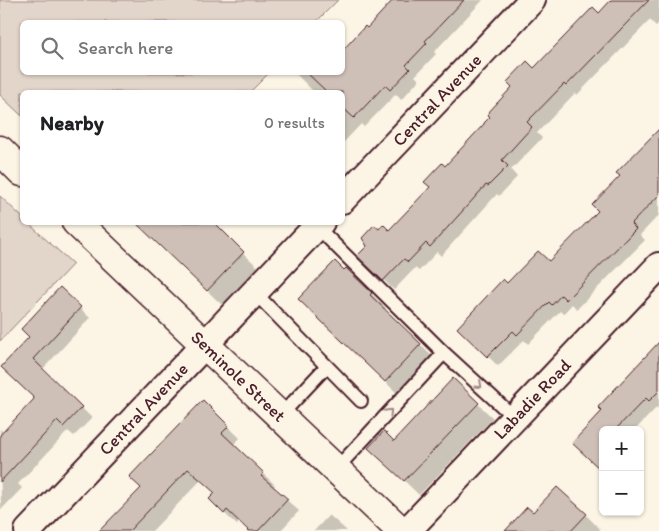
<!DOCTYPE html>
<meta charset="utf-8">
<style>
:root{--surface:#fff;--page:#f2f2f2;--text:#202124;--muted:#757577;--line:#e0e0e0}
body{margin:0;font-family:Itim,sans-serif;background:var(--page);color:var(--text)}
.controls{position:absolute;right:15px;bottom:15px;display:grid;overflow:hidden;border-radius:8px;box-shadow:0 1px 4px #0004}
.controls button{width:45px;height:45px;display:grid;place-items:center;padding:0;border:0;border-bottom:1px solid var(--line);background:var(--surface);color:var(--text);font:25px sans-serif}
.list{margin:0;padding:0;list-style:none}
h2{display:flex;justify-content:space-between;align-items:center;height:65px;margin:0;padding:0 20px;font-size:21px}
h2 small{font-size:16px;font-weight:400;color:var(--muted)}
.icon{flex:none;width:28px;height:28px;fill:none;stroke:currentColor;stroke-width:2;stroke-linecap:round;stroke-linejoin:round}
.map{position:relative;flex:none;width:659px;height:531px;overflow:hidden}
.search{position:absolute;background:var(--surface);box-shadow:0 1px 4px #0004;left:20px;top:20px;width:325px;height:55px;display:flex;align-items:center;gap:12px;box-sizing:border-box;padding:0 18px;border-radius:8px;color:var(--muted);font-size:19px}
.panel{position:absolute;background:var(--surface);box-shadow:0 1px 4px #0004;left:20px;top:90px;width:325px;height:135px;border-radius:8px}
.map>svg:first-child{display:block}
.green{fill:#e2d5ca;stroke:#967a7a}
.shadow{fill:#0003}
.building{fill:#cfc0b7;stroke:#4a1f2b}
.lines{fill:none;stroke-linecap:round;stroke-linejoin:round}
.lane-casing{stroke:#4a1f2b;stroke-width:16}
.street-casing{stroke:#4a1f2b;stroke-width:30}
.secondary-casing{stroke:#4a1f2b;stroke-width:31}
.lane{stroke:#fcf5e5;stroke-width:12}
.street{stroke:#fcf5e5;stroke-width:26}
.secondary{stroke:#fcf5e5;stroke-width:28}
.oneway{stroke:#a38a88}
.labels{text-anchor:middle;stroke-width:4;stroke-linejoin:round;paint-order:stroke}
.street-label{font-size:18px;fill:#4a1f2b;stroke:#fcf5e5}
</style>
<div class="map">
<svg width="659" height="531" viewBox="0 0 659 531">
<rect width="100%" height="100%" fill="#fcf5e5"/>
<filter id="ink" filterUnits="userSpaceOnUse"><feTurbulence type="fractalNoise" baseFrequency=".02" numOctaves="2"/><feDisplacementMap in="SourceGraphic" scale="10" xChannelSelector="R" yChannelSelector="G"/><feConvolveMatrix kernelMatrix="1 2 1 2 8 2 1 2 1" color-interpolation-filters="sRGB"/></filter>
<g filter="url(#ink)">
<!-- green -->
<path class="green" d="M0,0H338L316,22H22V72L269,73L250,92H22V116L0,95Z
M0,196L22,217V222L28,223L73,264L0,341Z"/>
<!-- shadow -->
<path class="shadow" d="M401,0H483L434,52L436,54L415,76L419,80L401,100L396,94L364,127L361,124L342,144V92H314L294,72H342L367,30Z
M613,0H659V23L656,26L650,20L577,95L575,93L537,133L542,138L511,170L517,177L499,196L497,194L441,256L437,252L419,271L415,268L394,290L359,256L379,231L389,232L432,187L445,168L534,70L599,15Z
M659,131V215L640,235L645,240L577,309L572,304L563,314L560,311L528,344L524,340L498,366L469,338L507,284L549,263L599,211L621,176Z
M147,233L243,253L258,267L222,305Z
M346,269L386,308L384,310L435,359L400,396L314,314Z
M60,289L90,318L42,370L92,418L74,436L68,431L18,484L22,488L1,510L0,429L4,433L35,400L31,337Z
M659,344V409L657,407L635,430H603L574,443L603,411Z
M203,402L240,438L233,445L275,485L273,488L299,511L280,531H250L240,521L237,525L222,511L216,494L201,480L152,531H101L142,488Z
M478,404L493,418L419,495L385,462L394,442Z
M534,514L586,515L600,529L599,531H509Z
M329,515L347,531H314Z"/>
<!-- building -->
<path class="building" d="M393,0H464L425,41L427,43L406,65L410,69L390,90L385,85L354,118L342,107V92H327L306,72H342V51L365,26L367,28Z
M611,0H649L566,86L564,84L527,122L532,127L502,160L508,166L488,186L486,185L430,247L426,243L408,262L404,259L383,281L357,256L367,246L362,238L374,225L379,229L383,224L389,230L430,187L424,182L442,163L445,166L484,124V123L490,117L487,114L512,87L507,82L527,61L534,68L593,7L599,13Z
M659,129V195L631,224L636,229L566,300L561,295L552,305L549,302L517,335L513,331L487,357L457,328L503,279L507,283L538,251L549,261L598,211L592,205L620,176L616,173Z
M135,222H214L244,252L207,291Z
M335,261L344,270L346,268L372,293L370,295L421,344L385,382L298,299Z
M60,287L81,307L33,359L82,407L63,427L57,421L0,482V435L34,399V398L1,367L29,337L21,329Z
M659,342V391L649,401L646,398L615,430H603V472L572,443L602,411L598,407Z
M453,378L479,403L404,481L368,448L384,431L394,441Z
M203,400L229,426L222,433L264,473L261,476L288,499L258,531H249L227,510L224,514L209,499L215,493L188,469L129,531H99L141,488L129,477Z
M557,487L587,514L571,531H505L527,507L533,512Z"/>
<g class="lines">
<!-- lane casing -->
<g class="lane-casing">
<path id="lane" d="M317,227L444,353L515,418
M255,293L361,401
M280,416L326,367
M336,469L444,353"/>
</g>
<!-- street casing -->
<g class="street-casing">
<g id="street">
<path id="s1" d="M342,200L532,0"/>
<path id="s2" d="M28,531L321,222"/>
<path id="s3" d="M407,531L659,266"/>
</g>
</g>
<!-- secondary casing -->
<g class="secondary-casing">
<g id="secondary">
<path d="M0,150L22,172"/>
<path id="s4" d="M76,222L401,531"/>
</g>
</g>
<!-- lane -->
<use href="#lane" class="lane"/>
<!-- street -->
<use href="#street" class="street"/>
<!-- secondary -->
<use href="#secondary" class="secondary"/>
</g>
<!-- one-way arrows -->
<defs><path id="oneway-chevron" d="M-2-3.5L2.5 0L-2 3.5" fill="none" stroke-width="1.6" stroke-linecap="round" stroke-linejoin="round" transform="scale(1.25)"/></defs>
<g class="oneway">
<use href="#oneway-chevron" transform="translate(479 385) rotate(43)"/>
<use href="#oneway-chevron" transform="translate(389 412) rotate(-47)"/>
</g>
</g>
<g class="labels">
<!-- street labels -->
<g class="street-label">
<text dy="6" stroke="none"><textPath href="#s1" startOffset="138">Central Avenue</textPath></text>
<text dy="6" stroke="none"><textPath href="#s4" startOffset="224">Seminole Street</textPath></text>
<text dy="6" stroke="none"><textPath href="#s3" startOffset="182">Labadie Road</textPath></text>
<text dy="6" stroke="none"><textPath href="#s2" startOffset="168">Central Avenue</textPath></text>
</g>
</g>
</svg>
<div class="controls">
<button>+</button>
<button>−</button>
</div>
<div class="search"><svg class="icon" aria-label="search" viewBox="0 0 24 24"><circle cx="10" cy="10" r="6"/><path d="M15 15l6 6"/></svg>Search here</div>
<section class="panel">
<h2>Nearby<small>0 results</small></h2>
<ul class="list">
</ul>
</section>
</div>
